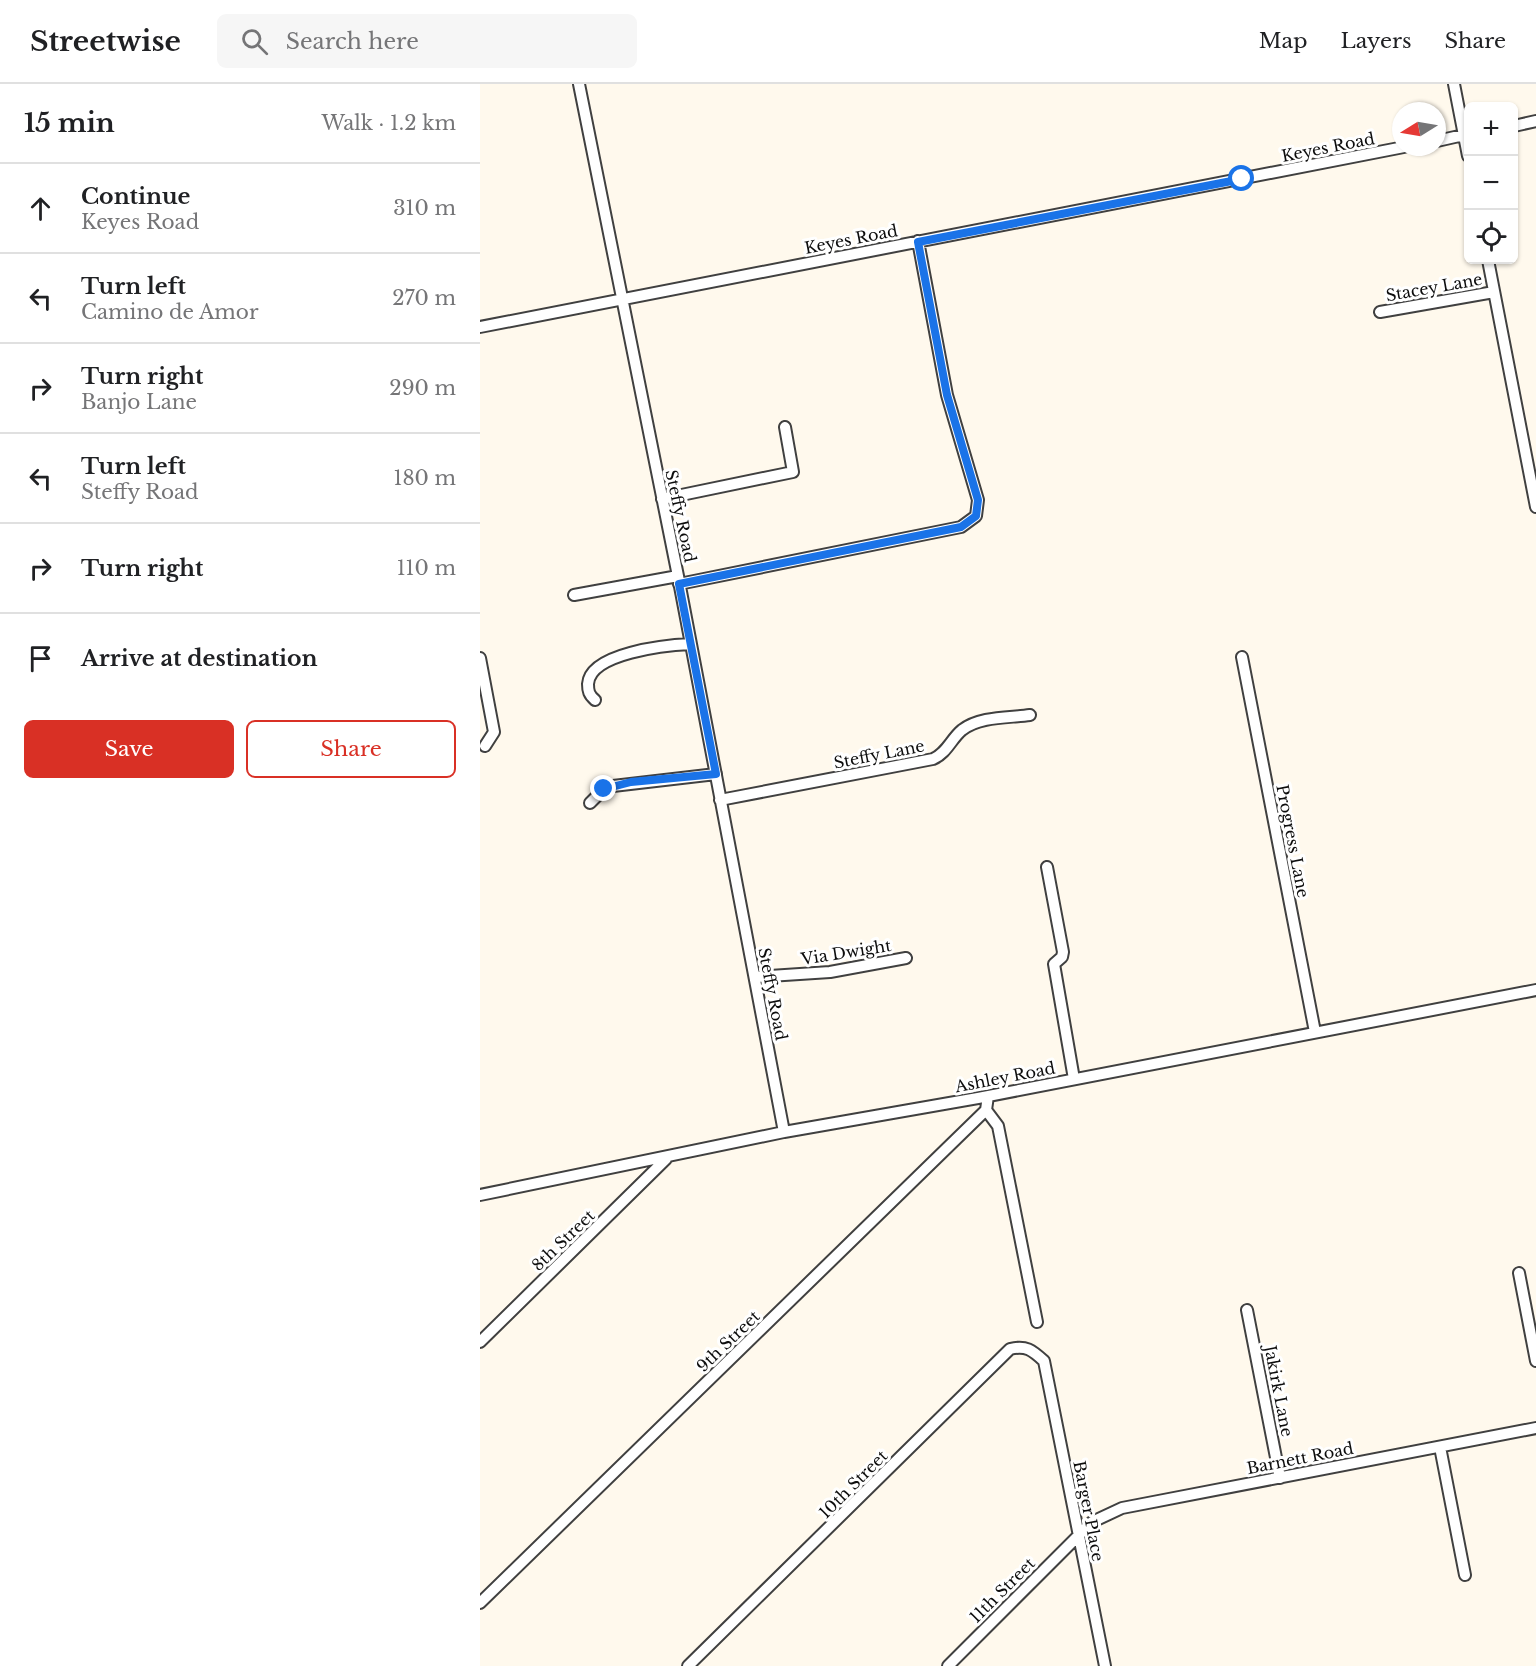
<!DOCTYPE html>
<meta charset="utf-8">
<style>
:root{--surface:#fff;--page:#f6f6f6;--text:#202124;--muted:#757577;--line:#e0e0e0;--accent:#d93025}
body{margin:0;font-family:"Libre Baskerville",serif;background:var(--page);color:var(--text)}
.controls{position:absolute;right:18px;top:18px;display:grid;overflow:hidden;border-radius:9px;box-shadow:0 2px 4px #0004}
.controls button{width:54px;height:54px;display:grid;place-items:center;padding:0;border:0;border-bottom:2px solid var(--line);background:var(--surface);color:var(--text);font:30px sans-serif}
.compass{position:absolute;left:912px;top:18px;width:54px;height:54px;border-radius:50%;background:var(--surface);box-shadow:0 2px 4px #0004;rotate:259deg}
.stop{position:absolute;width:18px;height:18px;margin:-14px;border:4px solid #1a73e8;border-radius:50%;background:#fff}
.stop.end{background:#1a73e8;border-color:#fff;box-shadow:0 2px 6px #0008}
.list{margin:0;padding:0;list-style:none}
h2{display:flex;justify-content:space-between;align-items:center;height:78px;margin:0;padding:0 24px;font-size:26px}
h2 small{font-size:20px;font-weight:400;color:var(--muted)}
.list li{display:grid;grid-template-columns:39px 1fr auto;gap:18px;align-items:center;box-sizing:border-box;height:90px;padding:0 24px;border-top:2px solid var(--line)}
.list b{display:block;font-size:22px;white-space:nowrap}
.list p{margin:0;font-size:20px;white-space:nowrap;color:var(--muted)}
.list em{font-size:20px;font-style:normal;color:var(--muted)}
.actions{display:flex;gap:12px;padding:18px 24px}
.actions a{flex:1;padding:14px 0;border:2px solid var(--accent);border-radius:9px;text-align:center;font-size:21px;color:var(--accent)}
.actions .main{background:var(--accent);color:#fff}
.icon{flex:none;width:33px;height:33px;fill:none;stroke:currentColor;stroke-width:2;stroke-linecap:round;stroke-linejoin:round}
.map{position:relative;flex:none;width:1056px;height:1582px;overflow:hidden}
header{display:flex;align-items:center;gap:36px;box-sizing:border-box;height:84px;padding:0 30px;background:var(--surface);border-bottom:2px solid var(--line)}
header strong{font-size:28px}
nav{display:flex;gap:33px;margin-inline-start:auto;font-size:21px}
.search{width:420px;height:54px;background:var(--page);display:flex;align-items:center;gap:15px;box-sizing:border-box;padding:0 21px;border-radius:9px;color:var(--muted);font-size:22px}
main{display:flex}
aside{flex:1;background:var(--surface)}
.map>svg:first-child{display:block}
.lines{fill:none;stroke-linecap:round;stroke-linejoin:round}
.minor-casing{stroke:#404040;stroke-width:14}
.minor{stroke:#fff;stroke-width:10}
.route{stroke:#1a73e8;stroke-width:8}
.labels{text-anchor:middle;stroke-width:6;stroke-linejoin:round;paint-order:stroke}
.street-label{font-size:16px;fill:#0d0d0d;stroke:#fff}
</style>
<header>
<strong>Streetwise</strong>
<div class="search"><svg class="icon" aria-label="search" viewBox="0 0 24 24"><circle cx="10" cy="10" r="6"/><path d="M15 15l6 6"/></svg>Search here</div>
<nav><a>Map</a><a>Layers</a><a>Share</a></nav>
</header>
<main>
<aside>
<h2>15 min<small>Walk · 1.2 km</small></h2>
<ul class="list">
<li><svg class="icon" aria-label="ahead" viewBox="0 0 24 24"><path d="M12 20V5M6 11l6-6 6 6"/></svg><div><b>Continue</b><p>Keyes Road</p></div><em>310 m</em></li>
<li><svg class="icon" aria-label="left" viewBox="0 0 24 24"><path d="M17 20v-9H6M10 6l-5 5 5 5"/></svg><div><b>Turn left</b><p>Camino de Amor</p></div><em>270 m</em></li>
<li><svg class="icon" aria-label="right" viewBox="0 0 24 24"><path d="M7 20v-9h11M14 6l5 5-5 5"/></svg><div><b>Turn right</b><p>Banjo Lane</p></div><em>290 m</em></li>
<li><svg class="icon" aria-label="left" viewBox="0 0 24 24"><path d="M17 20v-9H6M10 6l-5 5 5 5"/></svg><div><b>Turn left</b><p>Steffy Road</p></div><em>180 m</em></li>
<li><svg class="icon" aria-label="right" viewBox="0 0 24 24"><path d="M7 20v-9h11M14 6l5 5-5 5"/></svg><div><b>Turn right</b></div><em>110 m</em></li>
<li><svg class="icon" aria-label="arrive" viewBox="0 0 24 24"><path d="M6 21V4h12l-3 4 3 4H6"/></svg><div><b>Arrive at destination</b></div></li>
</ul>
<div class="actions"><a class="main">Save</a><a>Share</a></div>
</aside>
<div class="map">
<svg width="1056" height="1582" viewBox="0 0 1056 1582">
<rect width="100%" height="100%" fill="#fff9ed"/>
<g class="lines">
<!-- minor casing -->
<g class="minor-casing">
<path id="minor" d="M99,0L198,492L304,1048
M974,0L988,72
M1034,42L1056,37
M957,57L988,50
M1008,176L1056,423
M900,228L1014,208
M0,243L924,63
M182,415L313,388L305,343
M199,500L481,443L496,432L498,416L467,311L438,157
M94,511L198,492
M762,573L835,948
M0,574L14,648L5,662
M115,616C109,611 108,607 108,600C110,569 186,561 211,560
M240,716L453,675C467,669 471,655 482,646C500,632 529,634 550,631
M110,719L124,705L133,702L236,690
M567,783L583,868L582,873L574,880L594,995
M275,893L350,888L426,874
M506,1026L518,1042L557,1238
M0,1111L304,1048L498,1014L1056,906
M1039,1189L1056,1277
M767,1226L800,1394
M0,1258L186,1075
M960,1363L985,1491
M0,1519L506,1026L508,1012
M208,1582L530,1265C546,1261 552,1266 564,1277L625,1582
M468,1582L612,1438L642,1424L1056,1344"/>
</g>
<!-- minor -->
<use href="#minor" class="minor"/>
</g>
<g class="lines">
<!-- route -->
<path class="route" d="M124,705L151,698L236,690L199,500L481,443L496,432L498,416L467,311L438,158L762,95"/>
</g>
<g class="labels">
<!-- street labels -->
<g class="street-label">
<text transform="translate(848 63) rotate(-11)" y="6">Keyes Road</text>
<text transform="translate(371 155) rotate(-11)" y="6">Keyes Road</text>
<text transform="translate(954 203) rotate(-10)" y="6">Stacey Lane</text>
<text transform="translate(201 432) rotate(78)" y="6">Steffy Road</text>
<text transform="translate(399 670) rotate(-11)" y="6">Steffy Lane</text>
<text transform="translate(813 757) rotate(79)" y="6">Progress Lane</text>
<text transform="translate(366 868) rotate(-9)" y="6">Via Dwight</text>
<text transform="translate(293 910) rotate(79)" y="6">Steffy Road</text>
<text transform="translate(525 993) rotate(-11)" y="6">Ashley Road</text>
<text transform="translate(83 1156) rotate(-44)" y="6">8th Street</text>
<text transform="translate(248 1257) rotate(-44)" y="6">9th Street</text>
<text transform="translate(799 1307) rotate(79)" y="6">Jakirk Lane</text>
<text transform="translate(820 1374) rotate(-11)" y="6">Barnett Road</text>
<text transform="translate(373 1400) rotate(-45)" y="6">10th Street</text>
<text transform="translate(609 1427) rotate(79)" y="6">Barger Place</text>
<text transform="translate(522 1506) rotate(-45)" y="6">11th Street</text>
</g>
</g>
</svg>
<div class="controls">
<button>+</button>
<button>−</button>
<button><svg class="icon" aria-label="locate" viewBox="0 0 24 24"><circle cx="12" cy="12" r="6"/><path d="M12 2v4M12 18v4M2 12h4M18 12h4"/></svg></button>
</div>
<svg class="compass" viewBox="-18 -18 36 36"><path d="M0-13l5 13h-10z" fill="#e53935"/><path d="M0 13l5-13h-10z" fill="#757577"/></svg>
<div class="stop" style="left:762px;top:95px"></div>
<div class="stop end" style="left:124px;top:705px"></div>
</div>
</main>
